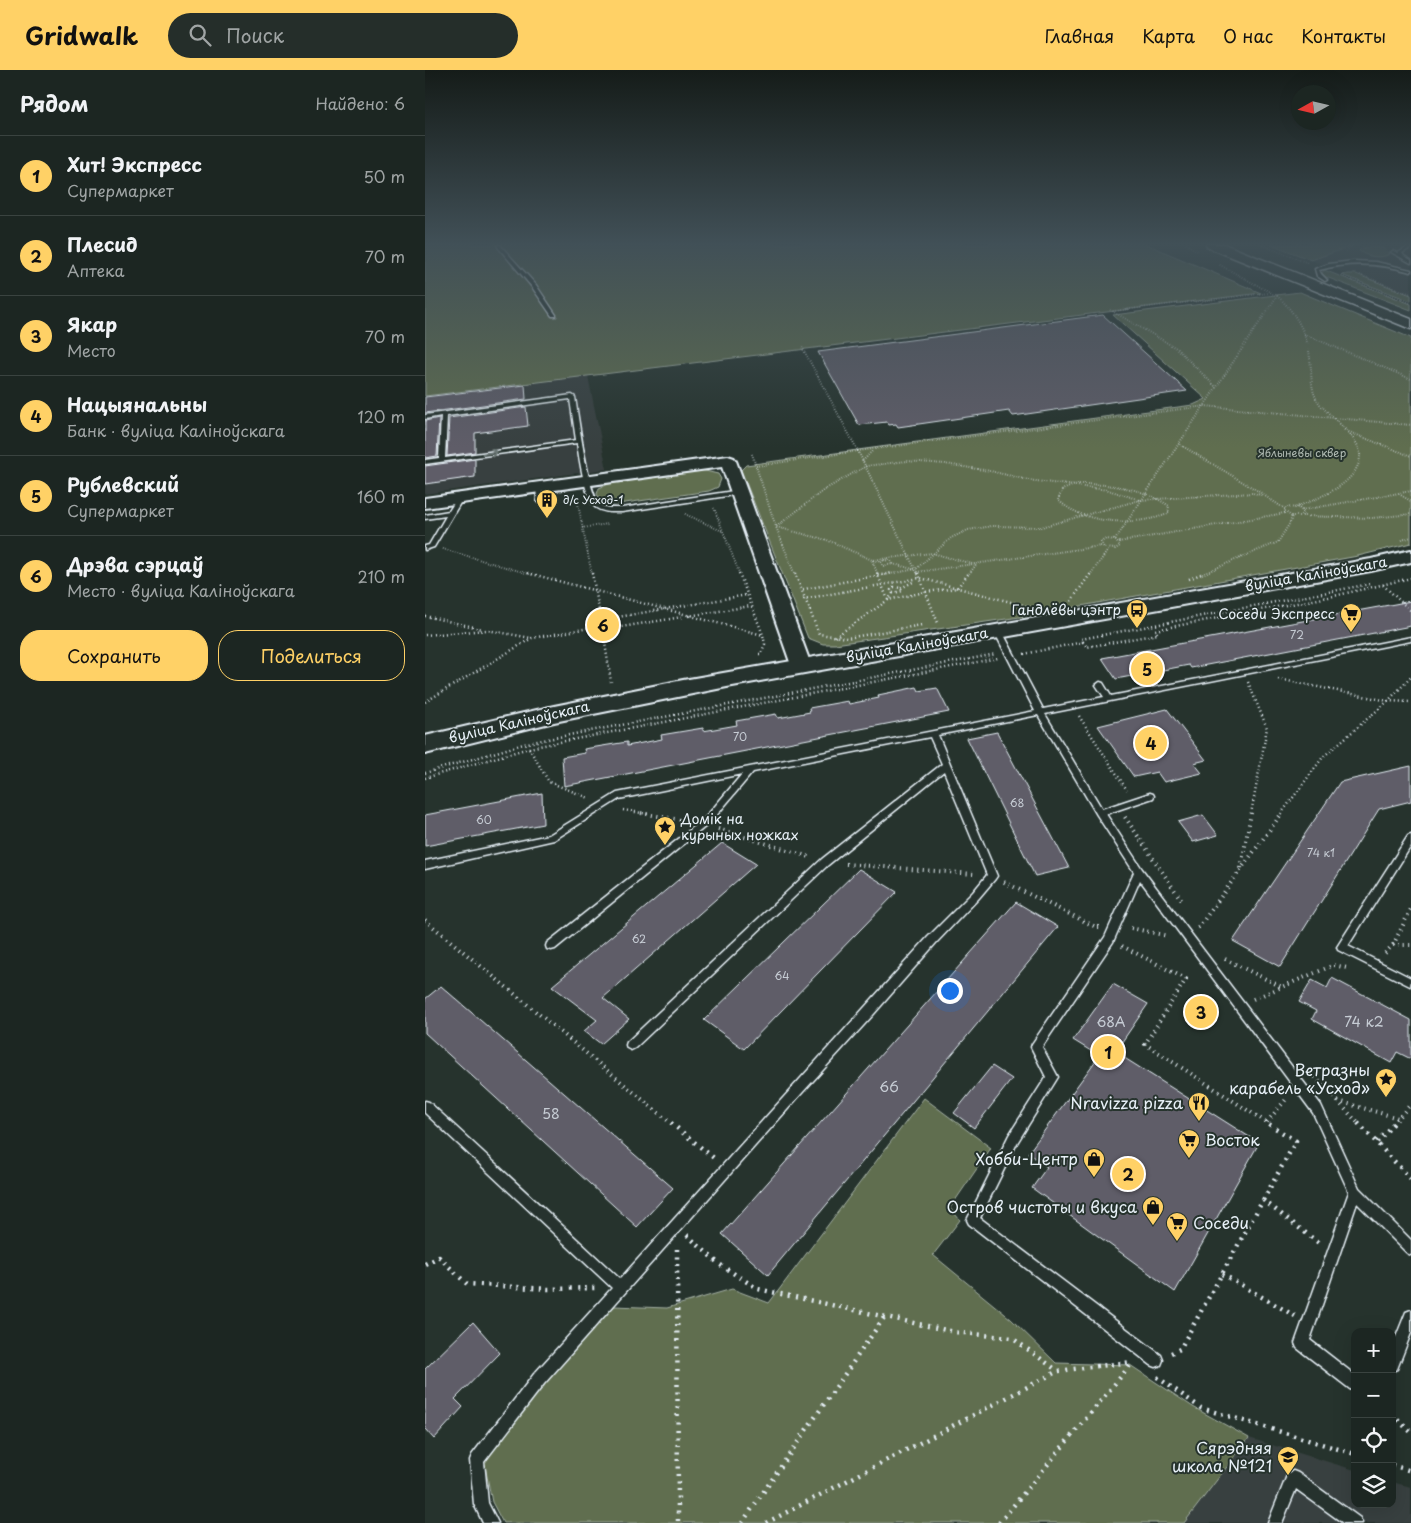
<!DOCTYPE html>
<html lang="ru">
<meta charset="utf-8">
<style>
:root{--surface:#1c2622;--page:#252e2a;--text:#f1f3f6;--muted:#a0a5a5;--line:#3a4340;--accent:#ffd166}
body{margin:0;font-family:"Playpen Sans",sans-serif;background:var(--page);color:var(--text)}
.controls{position:absolute;right:15px;bottom:15px;display:grid;overflow:hidden;border-radius:10px;box-shadow:0 5px 20px #0002}
.controls button{width:45px;height:45px;display:grid;place-items:center;padding:0;border:0;border-bottom:1px solid var(--line);background:var(--surface);color:var(--text);font:25px sans-serif}
.compass{position:absolute;left:866px;top:15px;width:45px;height:45px;border-radius:50%;background:var(--surface);box-shadow:0 5px 20px #0002;rotate:262deg}
.you{position:absolute;left:524px;top:920px;width:18px;height:18px;margin:-12px;border:4px solid #fff;border-radius:50%;background:#1a73e8;box-shadow:0 0 0 8px #1a73e833}
.badge{display:grid;place-items:center;width:32px;height:32px;border-radius:50%;background:var(--accent);color:#111;font-size:16px;font-weight:700}
.pin{position:absolute;translate:-50% -50%;border:2px solid #fff;box-shadow:0 1px 5px #0006}
.list{margin:0;padding:0;list-style:none}
h2{display:flex;justify-content:space-between;align-items:center;height:65px;margin:0;padding:0 20px;font-size:21px}
h2 small{font-size:16px;font-weight:400;color:var(--muted)}
.list li{display:grid;grid-template-columns:32px 1fr auto;gap:15px;align-items:center;box-sizing:border-box;height:80px;padding:0 20px;border-top:1px solid var(--line)}
.list b{display:block;font-size:19px;white-space:nowrap}
.list p{margin:0;font-size:16px;white-space:nowrap;color:var(--muted)}
.list em{font-size:16px;font-style:normal;color:var(--muted)}
.actions{display:flex;gap:10px;padding:15px 20px}
.actions a{flex:1;padding:11px 0;border:1px solid var(--accent);border-radius:20px;text-align:center;font-size:18px;color:var(--accent)}
.actions .main{background:var(--accent);color:#111}
.icon{flex:none;width:28px;height:28px;fill:none;stroke:currentColor;stroke-width:2;stroke-linecap:round;stroke-linejoin:round}
.map{position:relative;flex:none;width:986px;height:1453px;overflow:hidden}
header{display:flex;align-items:center;gap:30px;box-sizing:border-box;height:70px;padding:0 25px;background:var(--accent);color:#111}
header strong{font-size:24px}
nav{display:flex;gap:28px;margin-inline-start:auto;font-size:18px}
.search{width:350px;height:45px;background:var(--page);display:flex;align-items:center;gap:12px;box-sizing:border-box;padding:0 18px;border-radius:28px;color:var(--muted);font-size:19px}
main{display:flex}
aside{flex:1;background:var(--surface)}
.map>svg:first-child{display:block}
.built{fill:#37403f}
.green{fill:#606e50;stroke:#a4b0a4}
.building{fill:#5f5d68;stroke:#e8f1f8}
.lines{fill:none;stroke-linecap:round;stroke-linejoin:round}
.service-casing{stroke:#e8f1f8;stroke-width:3}
.tertiary-casing{stroke:#e8f1f8;stroke-width:4}
.secondary-casing{stroke:#e8f1f8;stroke-width:4}
.primary-casing{stroke:#e8f1f8;stroke-width:3}
.path-far3{stroke:#e8f1f8;stroke-width:2;stroke-dasharray:0.5 2;stroke-linecap:butt}
.path-far2{stroke:#e8f1f8;stroke-width:2.5;stroke-dasharray:1 3;stroke-linecap:butt}
.path-far1{stroke:#e8f1f8;stroke-width:4;stroke-dasharray:1 4.5;stroke-linecap:butt}
.path{stroke:#e8f1f8;stroke-width:4.5;stroke-dasharray:2 5.5;stroke-linecap:butt}
.service{fill:#26332d;fill-rule:evenodd}
.tertiary{fill:#26332d;fill-rule:evenodd}
.secondary{fill:#26332d;fill-rule:evenodd}
.primary{fill:#26332d;fill-rule:evenodd}
.oneway{stroke:#6a7674}
.labels{text-anchor:middle;stroke-width:4;stroke-linejoin:round;paint-order:stroke}
.far-park-label{font-size:11px;fill:#b2bdb5;stroke:#26332d}
.far-poi-label{font-size:11px;fill:#e8f1f8;stroke:#26332d;text-anchor:start}
.number-label{font-size:11px;fill:#c6ccd4}
.street-label{font-size:14px;fill:#e8f1f8;stroke:#26332d}
.poi-label{font-size:14px;fill:#e8f1f8;stroke:#26332d;text-anchor:end}
.near-number-label{font-size:14px;fill:#c6ccd4}
.near-poi-label{font-size:16px;fill:#e8f1f8;stroke:#26332d;text-anchor:end}
</style>
<header>
<strong>Gridwalk</strong>
<div class="search"><svg class="icon" aria-label="search" viewBox="0 0 24 24"><circle cx="10" cy="10" r="6"/><path d="M15 15l6 6"/></svg>Поиск</div>
<nav><a>Главная</a><a>Карта</a><a>О нас</a><a>Контакты</a></nav>
</header>
<main>
<aside>
<h2>Рядом<small>Найдено: 6</small></h2>
<ul class="list">
<li><span class="badge">1</span><div><b>Хит! Экспресс</b><p>Супермаркет</p></div><em>50 m</em></li>
<li><span class="badge">2</span><div><b>Плесид</b><p>Аптека</p></div><em>70 m</em></li>
<li><span class="badge">3</span><div><b>Якар</b><p>Место</p></div><em>70 m</em></li>
<li><span class="badge">4</span><div><b>Нацыянальны</b><p>Банк · вуліца Каліноўскага</p></div><em>120 m</em></li>
<li><span class="badge">5</span><div><b>Рублевский</b><p>Супермаркет</p></div><em>160 m</em></li>
<li><span class="badge">6</span><div><b>Дрэва сэрцаў</b><p>Место · вуліца Каліноўскага</p></div><em>210 m</em></li>
</ul>
<div class="actions"><a class="main">Сохранить</a><a>Поделиться</a></div>
</aside>
<div class="map">
<svg width="986" height="1453" viewBox="0 0 986 1453">
<rect width="100%" height="100%" fill="#26332d"/>
<filter id="ink" filterUnits="userSpaceOnUse"><feTurbulence type="fractalNoise" baseFrequency=".02" numOctaves="2"/><feDisplacementMap in="SourceGraphic" scale="10" xChannelSelector="R" yChannelSelector="G"/><feConvolveMatrix kernelMatrix="1 2 1 2 8 2 1 2 1" color-interpolation-filters="sRGB"/></filter>
<g filter="url(#ink)">
<!-- built -->
<path class="built" d="M933,174H986V229L886,190Z
M163,306L182,399L0,424V326Z
M824,1368L930,1400V1434H967V1412L986,1417V1453H759Z"/>
<!-- green -->
<path class="green" d="M0,174H721L836,223L0,326Z
M846,174H933L886,190Z
M950,177L960,179L965,184C956,189 942,187 934,181L937,178Z
M899,200L986,234V240L901,207L897,203Z
M923,204H931L986,225V231L917,205Z
M875,222L986,268V473L933,486L595,547L410,574H398L383,568L316,400L321,395L768,335L781,329L688,245Z
M276,400L293,404L296,409L293,417L284,421L193,434H182L175,430L172,424L174,418L189,412Z
M499,1028L566,1078L525,1138L535,1150L508,1185L586,1249L631,1293L705,1295L768,1337L824,1368L759,1453H78L67,1432L59,1391L121,1310L189,1236L242,1238L307,1219L344,1233Z"/>
<!-- building -->
<path class="building" d="M678,245L762,321L588,346L584,341L473,357L471,354L464,355L462,352L434,355L393,282Z
M100,315L101,329L0,343V327Z
M101,337L103,356L50,363V382L22,386L24,348Z
M14,348L12,386L0,388V351Z
M50,389V407L0,414V396Z
M986,531V556L766,598L764,595L691,609L677,588Z
M492,617L494,621L512,618L524,642L139,716L137,687L160,683L159,679L202,672V676L237,669L236,665L278,658V661L312,655L311,651L351,644L353,648L385,642L384,638L423,631L424,634L454,628L453,625Z
M742,639L781,690L769,693L777,703L739,712L732,702L709,707L673,656Z
M572,662L644,798L610,806L542,668Z
M986,696V731L954,739L855,897L808,871L915,712Z
M117,723L118,754L0,776V745Z
M778,745L793,765L768,772L753,752Z
M297,773L331,794L178,928L204,949L176,974L159,961L172,950L127,916Z
M434,799L472,822L319,979L279,950Z
M591,832L633,857L343,1205L297,1164Z
M907,908L986,950V989L972,982L966,993L887,949L891,941L874,932L887,910L902,918Z
M688,914L723,934L690,982L834,1073L750,1222L607,1118L622,1097L603,1083L674,986L648,970Z
M16,916L248,1118L212,1157L0,963V929Z
M567,996L587,1009L549,1058L529,1043Z
M48,1252L75,1283L30,1329L38,1337L9,1369L0,1359V1299Z"/>
<g class="lines">
<!-- service casing -->
<g class="service-casing">
<path id="service" d="M73,175H75L111,215L131,245V246H127L107,217L73,177Z
M986,175V178L977,183L979,186L986,190V193L966,182L968,181L973,183Z
M928,191L951,192L986,200V202C955,193 926,191 894,200L896,204L902,210L900,211L892,206L890,199L904,194Z
M147,325L150,327C153,346 163,422 174,434C180,439 190,438 197,438L315,420L318,422L315,424L197,442C188,442 178,443 170,437C160,428 154,387 152,373L0,394V390L14,388L16,346L0,349V345ZM145,329L151,370L20,388L22,346Z
M114,414L117,416L118,431L115,433L112,431L111,416Z
M35,426L38,428L9,477L0,480V476L4,475L21,446L0,449V445L24,441L33,427Z
M570,559H576L577,561L618,639L679,627L671,615L675,612L678,613L686,626L986,567V571L620,644L677,739L725,723L728,724L729,726L728,728L681,744L717,799L896,1035L934,1118L986,1170V1185L982,1183L932,1133L885,1270L930,1305V1321L925,1319L872,1278L870,1273L924,1122L888,1043L715,810L688,872L617,977L633,1007L592,1073L555,1148L736,1285L738,1290L736,1295L731,1297L726,1295L544,1154L542,1150L544,1146L584,1065L621,1007L606,977L607,974L680,867L709,802L672,745L613,645L513,665L572,806L570,809L554,828L511,873L448,945L377,1023L119,1314L59,1392L63,1433L73,1453H58L49,1434L45,1390L47,1385L109,1304L187,1218L0,1043V1031L4,1032L195,1209L503,867L548,822L562,805L519,701L403,795L210,978L206,980L202,978L201,975L202,972L397,789L517,694L505,667L328,702L286,752L130,879L126,880L122,879L121,876L122,873L280,748L317,704L194,729L129,770L0,799V791L124,765L192,723L610,641L569,561Z
M986,765V776L923,876L986,908L985,916L913,880L912,877L983,766Z
M986,1240V1263L972,1299L967,1301V1277L981,1242Z
M868,1401L873,1403L935,1448L937,1453H918L871,1419L857,1453H843L863,1403Z"/>
</g>
<!-- tertiary casing -->
<g class="tertiary-casing">
<path id="tertiary" d="M303,386L309,388L311,391L386,595L383,600L376,602L369,600L366,595L297,397L0,438V428Z"/>
</g>
<!-- secondary casing -->
<g class="secondary-casing">
<path id="secondary" d="M986,480V492L946,501L302,617L129,652L0,684V666L129,636L258,610L946,489Z"/>
</g>
<!-- primary casing -->
<g class="primary-casing">
<path id="primary" d="M781,174H799L986,249V259L782,177Z"/>
</g>
<!-- path-far3 -->
<path class="path-far3" d="M761,174L773,181
M835,174L883,193
M921,181L930,174
M935,205L986,224
M917,206L986,233
M852,226C870,241 883,265 885,289C887,303 885,318 892,330C902,346 937,367 935,387C932,415 893,428 871,437
M685,240L751,278L791,317
M688,241L844,223
M879,264L986,309
M919,360L986,386
M754,374L838,424
M327,384L351,457L402,470L447,490L457,492
M438,391L448,380
M331,396L433,381L377,277
M652,414C684,414 717,417 744,436L743,444C710,456 660,455 633,430L637,420Z
M974,424L986,431
M148,427L153,434L167,505
M862,437L874,438L879,443L874,446H866L859,441Z
M289,438L315,505
M877,440L986,421
M260,444L297,461
M877,446L948,448L986,444
M157,458L183,454
M681,469L690,470L695,476L690,479L679,478L676,472Z
M690,470L852,226L793,194
M977,470L986,467
M694,472L860,443
M18,479L108,505
M459,490L466,491L468,494L458,496L456,493Z
M468,494L488,499
M492,502L676,476
M370,505L351,457L399,420L441,396L482,391L520,394L565,401L603,410L683,420L715,430L828,423L840,426L860,439
M453,505L447,490L507,483L551,495L543,505
M460,505L491,499L526,468L543,460L568,456L616,457L715,430
M493,505L433,381L780,336L986,355
M665,505L684,479
M775,505L853,472L865,453L867,446"/>
<!-- path-far2 -->
<path class="path-far2" d="M103,503L338,565L340,574L336,584H332
M167,503L176,550
M314,503L338,565
M370,503L394,564L422,568L497,555
M452,503L463,530L500,522L532,518L544,503
M493,503L513,553
M764,509L778,503
M958,515L986,541
M469,517L476,518L478,521L468,523L466,520Z
M476,518L490,511
M374,520L467,503
M378,529L495,508L605,537
M646,531L666,503
M0,546L58,559
M263,546L326,536
M181,549L322,525
M182,549L187,553L183,558
M170,557V553L176,550
M178,560L186,612
M0,565L62,560L106,568
M410,567L463,530L468,523
M658,572L656,569L945,514
M599,584L658,572L662,577L733,564L730,560L909,526L986,508
M853,609L963,631L986,632
M823,612L842,658L826,744
M0,632L107,568L170,557L178,560L257,547
M654,646L702,720
M104,678L124,712L164,728
M0,703L102,673L571,584
M0,708L104,678L573,588
M198,740L223,744
M856,744L898,687L963,631L986,607"/>
<!-- path-far1 -->
<path class="path-far1" d="M216,743L261,751
M700,747L757,831
M293,759L385,787
M421,794L549,804
M816,798L826,743
M579,812L671,857H675
M0,850L247,1054
M706,858L743,866
M773,858L857,743
M968,875L986,839
M697,876L761,909L720,974L844,1054
M960,883L968,875H986
M800,889L857,917
M828,929L909,895L922,898
M890,1007L934,1054
M913,1031L973,1048
M842,1052L863,1027
M968,1054L986,1034"/>
<!-- path -->
<path class="path" d="M246,1053L290,1089
M933,1053L986,1109
M952,1072L969,1053
M838,1130L895,1174
M262,1165L294,1194L333,1219L530,1262L587,1268L633,1301
M252,1179L253,1453
M0,1194L14,1187L42,1214L123,1219L172,1218
M797,1204L870,1246
M746,1283L755,1279L871,1071L842,1053
M732,1307L776,1338L930,1384
M967,1345L986,1362
M967,1395L986,1401
M317,1453L460,1246
M341,1453L633,1301L706,1292
M574,1453L708,1292"/>
<!-- service -->
<use href="#service" class="service"/>
<!-- tertiary -->
<use href="#tertiary" class="tertiary"/>
<!-- secondary -->
<use href="#secondary" class="secondary"/>
<!-- primary -->
<use href="#primary" class="primary"/>
</g>
<!-- one-way arrows -->
<defs><path id="oneway-shaft" d="M-6 0H5M1.5-3L5.5 0L1.5 3" fill="none" stroke-width="1.6" stroke-linecap="round" stroke-linejoin="round" transform="scale(1.25)"/></defs>
<use class="oneway" href="#oneway-shaft" transform="translate(65 383) rotate(-8)"/>
</g>
<!-- sky -->
<linearGradient id="sky" x2="0" y2="1"><stop stop-color="#151c19"/><stop offset="0.46" stop-color="#415057"/><stop offset="1" stop-color="#415057" stop-opacity="0"/></linearGradient>
<rect width="986" height="378" fill="url(#sky)"/>
<!-- icons -->
<defs>
<g id="building-pin" transform="scale(1.125)"><path d="M0 17L-7.5 6A9.5 9.5 0 1 1 7.5 6Z" fill="#ffd166" stroke="#26332d"/><path d="M-4-6H4V6H1V3H-1V6H-4ZM-2.5-4.3h1.7v1.8h-1.7ZM.8-4.3h1.7v1.8H.8ZM-2.5-1h1.7V.8h-1.7ZM.8-1h1.7V.8H.8Z" fill="#111"/></g>
<g id="bus-pin" transform="scale(1.125)"><path d="M0 17L-7.5 6A9.5 9.5 0 1 1 7.5 6Z" fill="#ffd166" stroke="#26332d"/><path d="M-5-6H5V4H4V6H2V4H-2V6H-4V4H-5ZM-3.5-4V0h7V-4ZM-3.5 1.2v1.5H-2V1.2ZM2 1.2v1.5H3.5V1.2Z" fill="#111"/></g>
<g id="supermarket-pin" transform="scale(1.125)"><path d="M0 17L-7.5 6A9.5 9.5 0 1 1 7.5 6Z" fill="#ffd166" stroke="#26332d"/><path d="M-6-5.5h2.5l.6 2H6L4.5 2H-2.5L-4.4-4H-6ZM-1.5 3.2a1.3 1.3 0 1 0 .1 0ZM3 3.2a1.3 1.3 0 1 0 .1 0Z" fill="#111"/></g>
<g id="sight-pin" transform="scale(1.125)"><path d="M0 17L-7.5 6A9.5 9.5 0 1 1 7.5 6Z" fill="#ffd166" stroke="#26332d"/><path d="M0-6L1.8-2.2L6-1.7L2.9 1.2L3.7 5.4L0 3.3L-3.7 5.4L-2.9 1.2L-6-1.7L-1.8-2.2Z" fill="#111"/></g>
<g id="restaurant-pin" transform="scale(1.125)"><path d="M0 17L-7.5 6A9.5 9.5 0 1 1 7.5 6Z" fill="#ffd166" stroke="#26332d"/><path d="M-5-6h1v4h1v-4h1v4h1v-4h1v5L-1.5 .5V6h-2V.5L-5-1ZM5-6V6H3V1.5H1.5Q1.5-4 5-6Z" fill="#111"/></g>
<g id="shop-pin" transform="scale(1.125)"><path d="M0 17L-7.5 6A9.5 9.5 0 1 1 7.5 6Z" fill="#ffd166" stroke="#26332d"/><path d="M-5-2.5h2.3a2.7 3.5 0 0 1 5.4 0H5L5.5 6h-11ZM-1.5-2.5h3a1.5 2.3 0 0 0-3 0Z" fill="#111"/></g>
<g id="school-pin" transform="scale(1.125)"><path d="M0 17L-7.5 6A9.5 9.5 0 1 1 7.5 6Z" fill="#ffd166" stroke="#26332d"/><path d="M0-5L7-2L0 1L-7-2ZM-4 1L0 2.5L4 1V4Q0 6-4 4Z" fill="#111"/></g>
</defs>
<g fill-rule="evenodd">
<use href="#building-pin" x="122" y="430"/>
<use href="#bus-pin" x="712" y="540"/>
<use href="#supermarket-pin" x="926" y="544"/>
<use href="#sight-pin" x="240" y="757"/>
<use href="#sight-pin" x="961" y="1009"/>
<use href="#restaurant-pin" x="774" y="1033"/>
<use href="#supermarket-pin" x="764" y="1070"/>
<use href="#shop-pin" x="669" y="1089"/>
<use href="#shop-pin" x="728" y="1137"/>
<use href="#supermarket-pin" x="752" y="1153"/>
<use href="#school-pin" x="863" y="1387"/>
</g>
<g class="labels">
<!-- far-park labels -->
<g class="far-park-label">
<text x="877" y="387">Яблыневы сквер</text>
</g>
<!-- far-poi labels -->
<g class="far-poi-label">
<text x="138" y="434">д/с Усход-1</text>
</g>
<!-- number labels -->
<g class="number-label">
<text x="872" y="569">72</text>
<text x="315" y="671">70</text>
<text x="592" y="737">68</text>
<text x="59" y="754">60</text>
<text x="896" y="787">74 к1</text>
<text x="214" y="873">62</text>
<text x="357" y="910">64</text>
</g>
<!-- street labels -->
<g class="street-label">
<text transform="translate(891 504) rotate(-10)" y="5">вуліца Каліноўскага</text>
<text transform="translate(492 575) rotate(-10)" y="5">вуліца Каліноўскага</text>
<text transform="translate(94 652) rotate(-13)" y="5">вуліца Каліноўскага</text>
</g>
<!-- poi labels -->
<g class="poi-label">
<text x="696" y="545">Гандлёвы цэнтр</text>
<text x="910" y="549">Соседи Экспресс</text>
<text x="256" y="754" text-anchor="start">Домік на<tspan x="256" dy="16">курыных ножках</tspan></text>
</g>
<!-- near-number labels -->
<g class="near-number-label">
<text x="686" y="957">68А</text>
<text x="939" y="957">74 к2</text>
<text x="464" y="1022">66</text>
<text x="126" y="1049">58</text>
</g>
<!-- near-poi labels -->
<g class="near-poi-label">
<text x="945" y="1006">Ветразны<tspan x="945" dy="18">карабель «Усход»</tspan></text>
<text x="758" y="1039">Nravizza pizza</text>
<text x="780" y="1076" text-anchor="start">Восток</text>
<text x="653" y="1095">Хобби-Центр</text>
<text x="712" y="1143">Остров чистоты и вкуса</text>
<text x="768" y="1159" text-anchor="start">Соседи</text>
<text x="847" y="1384">Сярэдняя<tspan x="847" dy="18">школа №121</tspan></text>
</g>
</g>
</svg>
<div class="controls">
<button>+</button>
<button>−</button>
<button><svg class="icon" aria-label="locate" viewBox="0 0 24 24"><circle cx="12" cy="12" r="6"/><path d="M12 2v4M12 18v4M2 12h4M18 12h4"/></svg></button>
<button><svg class="icon" aria-label="layers" viewBox="0 0 24 24"><path d="M12 4l9 5-9 5-9-5zM3 14l9 5 9-5"/></svg></button>
</div>
<svg class="compass" viewBox="-18 -18 36 36"><path d="M0-13l5 13h-10z" fill="#e53935"/><path d="M0 13l5-13h-10z" fill="#a0a5a5"/></svg>
<div class="you"></div>
<div class="pin badge" style="left:683px;top:982px">1</div>
<div class="pin badge" style="left:703px;top:1104px">2</div>
<div class="pin badge" style="left:776px;top:942px">3</div>
<div class="pin badge" style="left:726px;top:673px">4</div>
<div class="pin badge" style="left:722px;top:599px">5</div>
<div class="pin badge" style="left:178px;top:555px">6</div>
</div>
</main>
